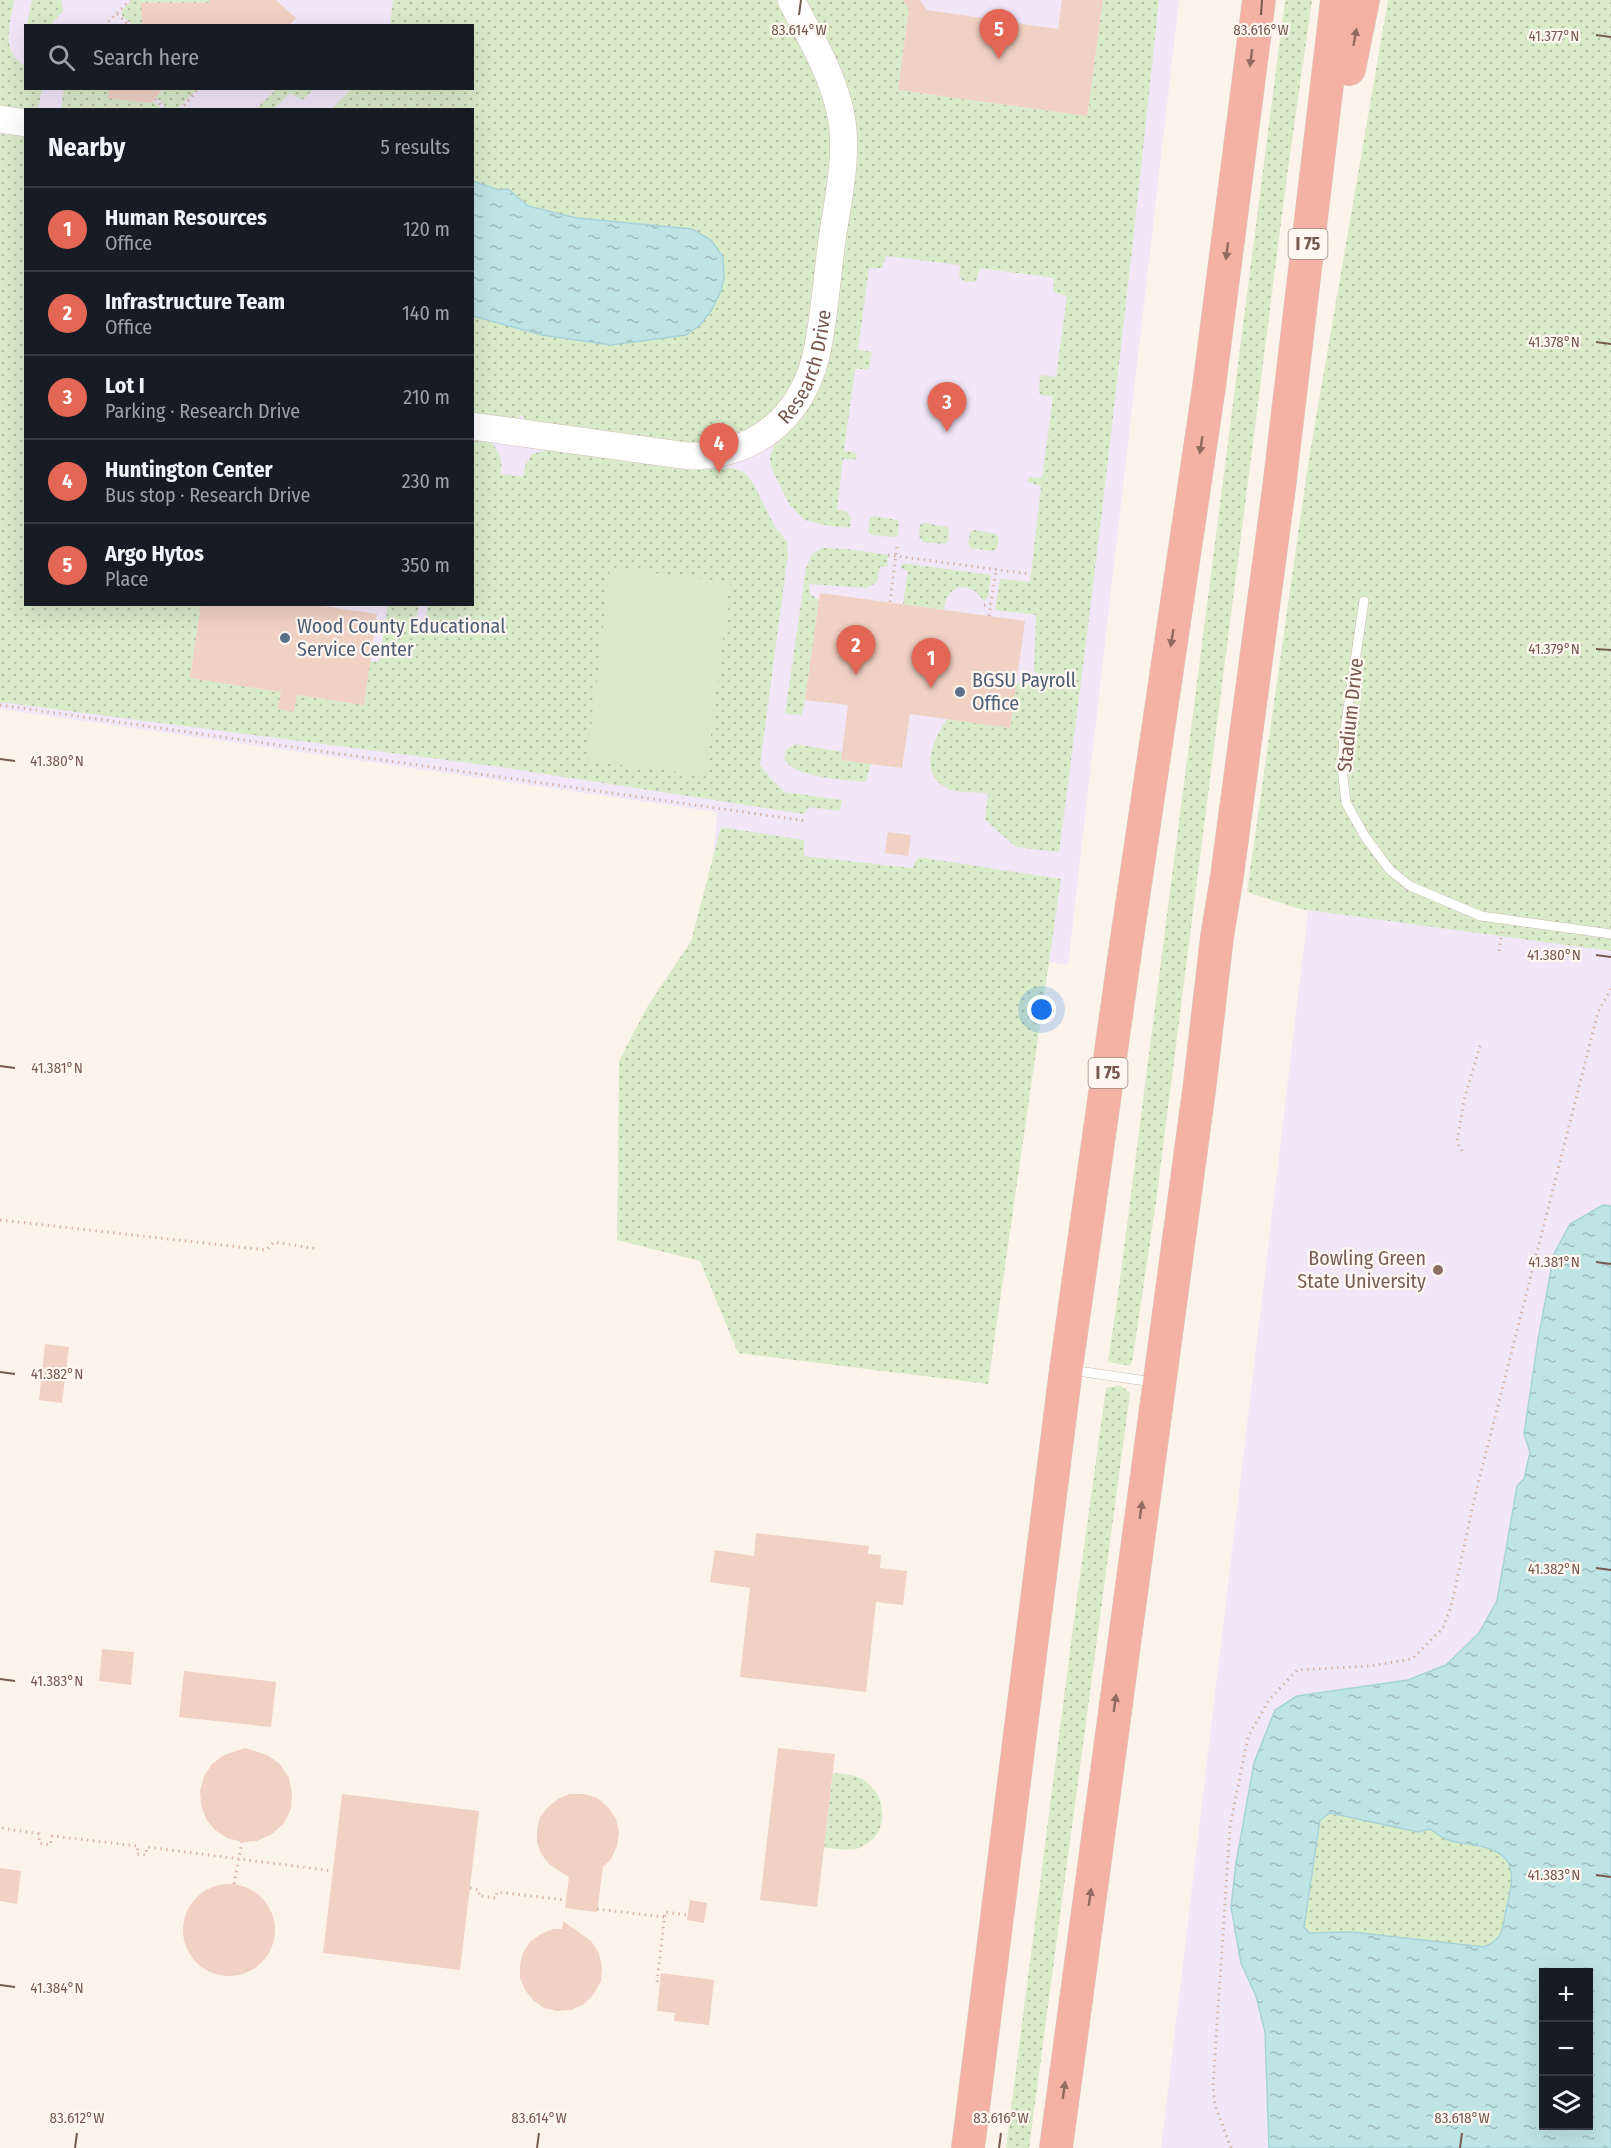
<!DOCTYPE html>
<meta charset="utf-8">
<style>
:root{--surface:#171b24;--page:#242831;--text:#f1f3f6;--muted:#9ea1a6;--line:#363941;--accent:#e36754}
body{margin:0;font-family:"Fira Sans Condensed",sans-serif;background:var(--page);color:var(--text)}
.controls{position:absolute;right:18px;bottom:18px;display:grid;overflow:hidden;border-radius:0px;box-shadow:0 6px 24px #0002}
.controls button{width:54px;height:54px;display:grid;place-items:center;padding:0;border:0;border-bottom:2px solid var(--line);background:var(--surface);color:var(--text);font:30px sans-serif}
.you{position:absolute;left:1042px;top:1010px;width:21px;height:21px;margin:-15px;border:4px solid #fff;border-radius:50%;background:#1a73e8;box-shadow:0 0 0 9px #1a73e833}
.badge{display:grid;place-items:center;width:39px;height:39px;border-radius:50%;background:var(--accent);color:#fff;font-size:20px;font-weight:700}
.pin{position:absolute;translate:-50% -50px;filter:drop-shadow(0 2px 3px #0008)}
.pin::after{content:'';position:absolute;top:32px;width:21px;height:18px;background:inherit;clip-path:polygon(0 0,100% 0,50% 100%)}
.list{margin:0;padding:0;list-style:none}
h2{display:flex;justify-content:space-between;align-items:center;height:78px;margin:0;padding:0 24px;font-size:26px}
h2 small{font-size:20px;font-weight:400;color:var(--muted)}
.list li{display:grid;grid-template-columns:39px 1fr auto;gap:18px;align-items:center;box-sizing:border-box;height:84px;padding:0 24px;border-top:2px solid var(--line)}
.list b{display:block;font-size:22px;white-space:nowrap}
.list p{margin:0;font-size:20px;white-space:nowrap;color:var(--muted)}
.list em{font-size:20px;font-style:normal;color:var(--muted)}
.icon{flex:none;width:33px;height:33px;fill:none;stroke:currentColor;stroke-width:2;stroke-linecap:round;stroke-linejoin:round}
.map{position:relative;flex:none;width:1611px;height:2148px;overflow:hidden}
.search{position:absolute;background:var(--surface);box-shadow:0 6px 24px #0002;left:24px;top:24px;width:450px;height:66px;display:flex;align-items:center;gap:15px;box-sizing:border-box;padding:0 21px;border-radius:0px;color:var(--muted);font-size:22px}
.panel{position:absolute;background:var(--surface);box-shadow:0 6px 24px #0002;left:24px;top:108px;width:450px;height:498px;border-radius:0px}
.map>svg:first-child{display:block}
.education{fill:#f1e7f9;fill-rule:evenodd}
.grass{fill:url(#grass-dots)}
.park{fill:#d9ebc9}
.water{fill:url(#water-ripples);stroke:#a5d4d8;stroke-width:1.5;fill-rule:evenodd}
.building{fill:#f1d1c3}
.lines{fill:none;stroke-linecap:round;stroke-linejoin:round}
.lane-casing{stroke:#cfbbb0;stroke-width:10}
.secondary-casing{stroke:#d4bdb0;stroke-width:28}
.highway-casing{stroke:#d9d1cd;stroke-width:34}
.path{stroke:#d7b4a5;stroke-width:3;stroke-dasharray:1.5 4.5;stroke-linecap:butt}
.lane{stroke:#fff;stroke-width:9}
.secondary{stroke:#fff;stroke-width:27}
.highway{stroke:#f4b2a4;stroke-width:33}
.oneway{fill:#916b5f}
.ticks{fill:none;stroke:#78594e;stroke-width:2}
.service-dot{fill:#5c6f8a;stroke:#fff8f2;stroke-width:2}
.education-dot{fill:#8d6e63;stroke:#fff8f2;stroke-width:2}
.labels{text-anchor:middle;stroke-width:4.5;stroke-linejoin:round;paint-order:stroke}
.shield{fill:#fff8f2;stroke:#a0897f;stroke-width:1.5}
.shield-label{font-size:18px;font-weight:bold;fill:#78594e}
.street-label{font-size:20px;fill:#78594e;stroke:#fff8f2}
.service-label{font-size:20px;fill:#4e5e75;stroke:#fff8f2;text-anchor:start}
.education-label{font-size:20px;fill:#785e54;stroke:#fff8f2;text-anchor:end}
.ticks-label{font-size:15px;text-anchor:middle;fill:#78594e;stroke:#fff8f2;stroke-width:4.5;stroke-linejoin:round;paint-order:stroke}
</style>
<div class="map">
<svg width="1611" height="2148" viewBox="0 0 1611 2148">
<defs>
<pattern id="grass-dots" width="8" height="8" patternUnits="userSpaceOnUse" patternTransform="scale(1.5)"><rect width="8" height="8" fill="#d9ebc9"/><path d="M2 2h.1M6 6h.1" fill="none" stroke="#b5c1a5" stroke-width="1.8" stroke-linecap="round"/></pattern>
<pattern id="water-ripples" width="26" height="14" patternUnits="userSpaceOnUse" patternTransform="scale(1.5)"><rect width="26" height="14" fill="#bfe4e6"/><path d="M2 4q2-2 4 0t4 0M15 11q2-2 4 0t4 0" fill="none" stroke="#a0bcbd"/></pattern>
</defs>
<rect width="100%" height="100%" fill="#fcf4eb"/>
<!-- education -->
<path class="education" d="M0,0H1179L1068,965L709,908L717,812L0,709ZM26,26H472V88H26ZM26,110H472V604H26Z
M1611,0V2148H1161L1349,567ZM1544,1972H1588V2126H1544Z"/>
<!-- grass -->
<path class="grass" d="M0,0H14C10,25 0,51 25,66L26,88L42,89L38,109L0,107Z
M32,0H61L63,11L51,25H27Z
M132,0H209V3H142V25H133L122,16V10Z
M393,0H776L821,85L828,115L832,143L801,370L784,404L755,429L715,443L666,442L525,422V418L521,415L515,420L473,413V316C538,335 610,356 676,333C684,330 696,328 702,322C711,314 716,302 721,291L669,226L577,218L528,206L518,199L473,181L472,110H331L351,89L472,88V26L390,25Z
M805,0H903L909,9L898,90L1087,116L1103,0H1159C1129,284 1097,568 1059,852L1016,847L985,820L988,793C976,792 962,793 951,790C947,789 943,785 939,783C921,765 935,737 947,719L1010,728L1016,683L1061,689L1065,684L1064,678L1034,672L1036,615L995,610L1000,579L1030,582L1041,486L1027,482L1030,477L1042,478L1053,397L1042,395L1039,393L1040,375L1056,377L1067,296L1053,292L1054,278L980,268L976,282L963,281L959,276L960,265L886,256L882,268H869L858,350L872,352L869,369H855L844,451L854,452L858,456L854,460L843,459L837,510L846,511L851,517L850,528L830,526L804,520L789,504L771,467L770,456L776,442L793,427L851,104L846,84Z
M1285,0H1312L1287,176L1156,1202L1133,1357L1130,1366L1108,1362L1119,1287Z
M1388,0H1611V951L1300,909L1247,892L1308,464Z
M64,88L124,89L137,102L151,103L153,101L162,109L61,110Z
M165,88H197V89L177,109L169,110L156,97Z
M277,89V88L314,89L302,100L290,93L274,109H256Z
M0,134L25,137L26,604L201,605L190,678L281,692L278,709L294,711L297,695L364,705L370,662L379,661L388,605H419L415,625L424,627L428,605L472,604L473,440L492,443C501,454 502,460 501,474L523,477L525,466L532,454L547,450L689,470L731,468L744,472L753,483L775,527L787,541L788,554L760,765L772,780L785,792L842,800L840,811L809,807L804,814L500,767L0,702Z
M875,516L897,520L899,523L898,535L894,537L871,535L868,531L870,518Z
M924,523L947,527L949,530L948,542L944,544L923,542L919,537L920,525Z
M974,530L996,534L999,538L997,548L993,551L970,548L968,543L970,533Z
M822,548L847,549L888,555L887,567H880L877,582L867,588L809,584L810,594L819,600L805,700L802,715L785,714L806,568L812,554Z
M902,563L991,575L988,597L984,602C972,579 945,584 944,610L903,604L908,571L901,568Z
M795,744L842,752L841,760L871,764L866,782C844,779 794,779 784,758L786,750Z
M721,827L804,840V856L912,868L918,857L1061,879L988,1384L738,1353L700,1261L617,1240L619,1061L646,1009L691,941Z
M1120,1385L1130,1393L1029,2148H1006L1073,1627L1106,1388Z
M833,1773C841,1774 853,1774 860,1778C890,1793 891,1839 856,1849C847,1851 834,1848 824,1848Z
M1330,1813L1418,1832L1430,1829C1435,1833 1441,1837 1446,1839C1454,1843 1465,1843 1474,1845C1518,1852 1515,1873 1506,1910C1502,1929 1504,1939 1484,1947L1352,1932L1309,1933L1304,1927L1320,1820Z"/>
<!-- park -->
<path class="park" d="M610,568L730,582L706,775L587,761Z"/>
<!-- water -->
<path class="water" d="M472,181L499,190L508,189L528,206L577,218L692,229L711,240L723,257L724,277L721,291L711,311L700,325L686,335L611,345L542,335L473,316Z
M1603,1205L1611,1206V2148H1269L1265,2032L1256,1996L1241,1963L1231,1907L1236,1863L1254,1763L1275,1710L1297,1696L1408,1680L1446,1665L1479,1633L1497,1601L1517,1486L1524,1479L1530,1452L1524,1434L1538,1340L1554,1254L1570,1224ZM1330,1813L1418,1832L1430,1829C1436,1833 1441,1837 1446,1839C1454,1843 1465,1843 1474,1845C1518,1852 1515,1873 1506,1910C1502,1929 1504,1939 1484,1947L1352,1932L1309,1933L1304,1927L1320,1820ZM1544,1972H1588V2126H1544Z"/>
<!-- building -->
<path class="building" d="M209,0H276L296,18L289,26H142L141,3H209Z
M903,0H920L927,10L1058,29L1062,0H1103L1087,116L898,90L909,9Z
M109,88H163L151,103L108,98Z
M820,593L1025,621L1010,728L910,714L902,768L841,760L848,705L805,700Z
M201,604H309L377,614L364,705L297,695L294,712L278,709L281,692L190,678Z
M888,832L911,835L908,856L885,853Z
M45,1344L69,1347L62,1403L39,1400Z
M756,1533L869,1546L868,1554L881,1555L880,1568L907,1571L903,1605L876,1602L866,1692L740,1677L750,1588L710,1582L715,1550L754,1556Z
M102,1649L134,1652L131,1685L99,1681Z
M184,1671L276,1682L271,1727L179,1717Z
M245,1748L267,1755L280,1764L289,1778L292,1793L291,1809L284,1823L272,1834L257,1841L242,1842L227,1838L215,1830L206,1819L201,1805L200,1791L204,1776L212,1764L224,1755Z
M778,1748L835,1754L817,1907L760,1900Z
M342,1794L479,1811L460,1970L323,1953Z
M570,1794H584L597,1798L608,1807L616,1819L619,1832L617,1846L611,1859L603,1867L597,1912L565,1908L569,1877L550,1865L542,1855L537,1843V1830L540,1817L548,1807L558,1799Z
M0,1868L21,1871L17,1904L0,1901Z
M183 1930a46 46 0 1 1 92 0a46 46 0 1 1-92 0Z
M690,1900L707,1903L704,1923L687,1920Z
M563,1921L591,1941L599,1953L602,1967L601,1981L594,1994L584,2004L571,2010L557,2011L544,2008L533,2000L525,1990L520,1978V1965L523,1953L530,1942L541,1934L553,1929H562Z
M661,1973L714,1980L709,2025L674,2021L675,2013L657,2011Z"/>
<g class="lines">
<!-- lane casing -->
<g class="lane-casing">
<path id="lane" d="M1364,601L1344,735L1342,768L1346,803L1366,838L1390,870L1410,886L1481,916L1611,934
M1071,1370L1153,1382"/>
</g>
<!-- secondary casing -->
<g class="secondary-casing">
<g id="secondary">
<path d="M0,119L26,123"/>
<path id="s1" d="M472,426L688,456C751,456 798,422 815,360C824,324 826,285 831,248C836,207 848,162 842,121C835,77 811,39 791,0"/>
</g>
</g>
<!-- highway casing -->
<g class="highway-casing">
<path id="highway" d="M1349,69L1363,0
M968,2148L1066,1369L1126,945L1209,387L1259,0
M1056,2148L1200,1083L1217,937L1227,876L1279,488L1337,0"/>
</g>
<!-- path -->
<path class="path" d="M117,14L130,26
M104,26L130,0
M155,99L165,110
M180,110L199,88
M888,555L1030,574
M890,602L897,546
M984,605L991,604
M989,616L996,570
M0,705L806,821
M1499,951L1502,932
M1462,1151L1457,1142L1464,1100L1481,1043
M0,1220L266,1250L274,1242L317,1249
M2,1828L39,1834V1843L50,1845L52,1836L138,1846L137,1854L146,1855L147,1847L333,1871
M234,1884L242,1842
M470,1888L479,1890V1896L496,1898L497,1892L566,1900
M597,1909L664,1917
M657,1982L665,1912L688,1915
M1231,2148L1215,2105L1213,2086L1230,1826L1248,1737L1269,1700L1297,1670L1370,1666L1412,1659L1443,1628L1451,1607L1475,1496L1598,1012L1611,989"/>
<!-- lane -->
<use href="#lane" class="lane"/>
<!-- secondary -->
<use href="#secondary" class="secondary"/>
<!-- highway -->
<use href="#highway" class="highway"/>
</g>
<!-- one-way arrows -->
<defs><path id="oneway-solid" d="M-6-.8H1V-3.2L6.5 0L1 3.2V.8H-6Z" transform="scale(1.5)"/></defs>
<g class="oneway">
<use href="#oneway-solid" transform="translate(1355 37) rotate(-80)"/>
<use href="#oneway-solid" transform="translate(1251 58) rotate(97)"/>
<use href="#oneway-solid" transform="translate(1227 251) rotate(97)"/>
<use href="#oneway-solid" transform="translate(1201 445) rotate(99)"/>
<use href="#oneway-solid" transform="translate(1172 638) rotate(99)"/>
<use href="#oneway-solid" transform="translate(1141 1510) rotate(-82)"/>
<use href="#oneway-solid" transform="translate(1115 1703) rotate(-82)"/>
<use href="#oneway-solid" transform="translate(1090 1897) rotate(-82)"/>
<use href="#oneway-solid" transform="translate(1064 2090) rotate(-82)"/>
</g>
<!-- ticks -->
<path class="ticks" d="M799,15L801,0M1261,15L1262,0M1596,35L1611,37M1596,342L1611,344M1596,649L1611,650M0,759L15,761M1596,955L1611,957M0,1066L15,1068M1596,1262L1611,1264M0,1372L15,1374M1596,1568L1611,1570M0,1679L15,1681M1596,1875L1611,1877M0,1985L15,1987M75,2148L77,2133M537,2148L539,2133M999,2148L1001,2133M1460,2148L1462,2133"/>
<!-- markers -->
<g class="service-dot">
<circle cx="285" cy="638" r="6"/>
<circle cx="960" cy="692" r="6"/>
</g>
<circle class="education-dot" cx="1438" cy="1270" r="6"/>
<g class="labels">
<!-- shield labels -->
<g class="shield">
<rect x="1288.5" y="229" width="39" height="30" rx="4.5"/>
<rect x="1088.5" y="1058" width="39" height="30" rx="4.5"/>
</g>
<g class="shield-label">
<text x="1308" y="250">I 75</text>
<text x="1108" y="1079">I 75</text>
</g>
<!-- street labels -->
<g class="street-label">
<text dy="7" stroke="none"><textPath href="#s1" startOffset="381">Research Drive</textPath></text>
<text transform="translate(1350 715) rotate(-84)" y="7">Stadium Drive</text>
</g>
<!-- service labels -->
<g class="service-label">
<text x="297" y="633">Wood County Educational<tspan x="297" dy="23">Service Center</tspan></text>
<text x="972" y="687">BGSU Payroll<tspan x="972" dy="23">Office</tspan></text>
</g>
<!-- education labels -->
<g class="education-label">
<text x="1426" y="1265">Bowling Green<tspan x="1426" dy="23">State University</tspan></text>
</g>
</g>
<g class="ticks-label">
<text x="799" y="35">83.614°W</text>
<text x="1261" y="35">83.616°W</text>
<text x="1554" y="41">41.377°N</text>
<text x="1554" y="347">41.378°N</text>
<text x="1554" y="654">41.379°N</text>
<text x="57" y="766">41.380°N</text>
<text x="1554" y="960">41.380°N</text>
<text x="57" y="1073">41.381°N</text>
<text x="1554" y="1267">41.381°N</text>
<text x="57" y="1379">41.382°N</text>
<text x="1554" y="1574">41.382°N</text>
<text x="57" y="1686">41.383°N</text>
<text x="1554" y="1880">41.383°N</text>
<text x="57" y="1993">41.384°N</text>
<text x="77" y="2123">83.612°W</text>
<text x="539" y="2123">83.614°W</text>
<text x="1001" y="2123">83.616°W</text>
<text x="1462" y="2123">83.618°W</text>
</g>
</svg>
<div class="controls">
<button>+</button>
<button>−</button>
<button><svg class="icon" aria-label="layers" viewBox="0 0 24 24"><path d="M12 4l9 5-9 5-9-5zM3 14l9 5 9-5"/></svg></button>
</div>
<div class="you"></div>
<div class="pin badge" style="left:931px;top:688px">1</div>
<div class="pin badge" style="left:856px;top:675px">2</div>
<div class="pin badge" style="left:947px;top:432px">3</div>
<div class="pin badge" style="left:719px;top:473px">4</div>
<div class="pin badge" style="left:999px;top:59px">5</div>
<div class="search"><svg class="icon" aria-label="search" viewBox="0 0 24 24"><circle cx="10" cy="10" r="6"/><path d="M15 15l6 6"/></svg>Search here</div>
<section class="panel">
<h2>Nearby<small>5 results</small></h2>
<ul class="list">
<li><span class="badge">1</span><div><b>Human Resources</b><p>Office</p></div><em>120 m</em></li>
<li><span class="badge">2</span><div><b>Infrastructure Team</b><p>Office</p></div><em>140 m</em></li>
<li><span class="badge">3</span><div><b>Lot I</b><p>Parking · Research Drive</p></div><em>210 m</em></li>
<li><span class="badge">4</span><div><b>Huntington Center</b><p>Bus stop · Research Drive</p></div><em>230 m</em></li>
<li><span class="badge">5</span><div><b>Argo Hytos</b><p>Place</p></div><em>350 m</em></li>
</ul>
</section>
</div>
